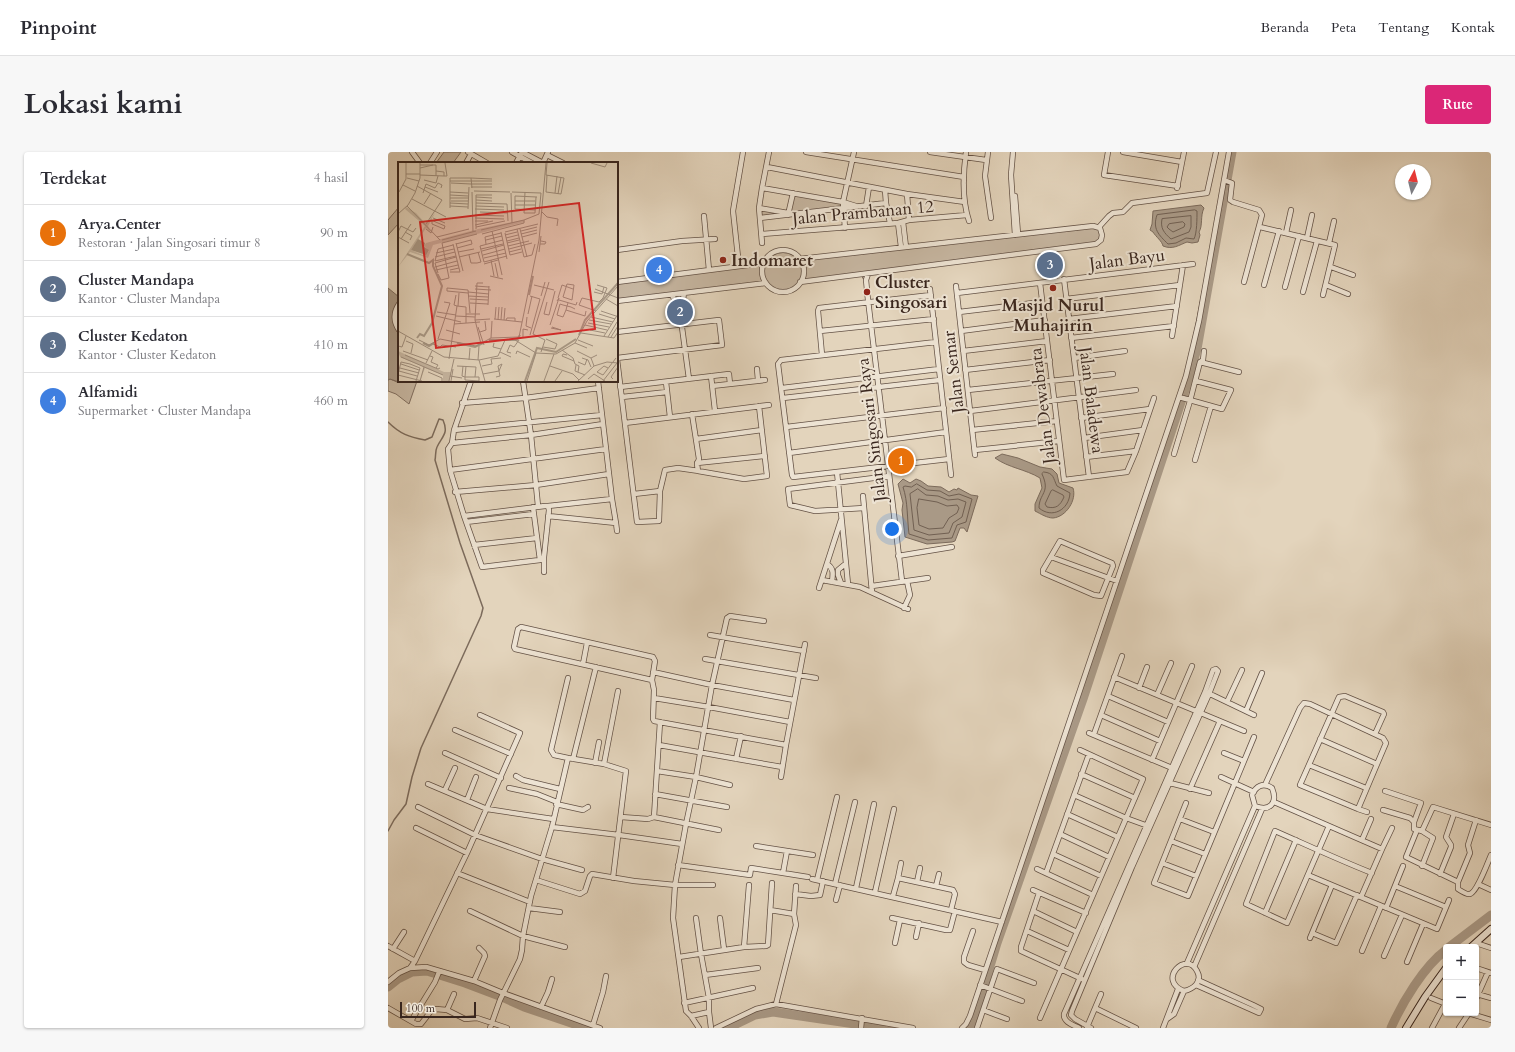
<!DOCTYPE html>
<html lang="id">
<meta charset="utf-8">
<style>
:root{--surface:#fff;--page:#f7f7f7;--text:#2b2b33;--muted:#7c7c81;--line:#e1e1e2;--accent:#db2777}
body{margin:0;font-family:Cardo,serif;background:var(--page);color:var(--text)}
.controls{position:absolute;right:12px;bottom:12px;display:grid;overflow:hidden;border-radius:4px;box-shadow:0 1px 3px #0004}
.controls button{width:36px;height:36px;display:grid;place-items:center;padding:0;border:0;border-bottom:1px solid var(--line);background:var(--surface);color:var(--text);font:20px sans-serif}
.compass{position:absolute;left:1007px;top:12px;width:36px;height:36px;border-radius:50%;background:var(--surface);box-shadow:0 1px 3px #0004;rotate:7deg}
.scale{position:absolute;left:12px;bottom:10px;width:76px;box-sizing:border-box;padding-left:4px;border:2px solid #39261e;border-top:0;font-size:11px;line-height:14px;white-space:nowrap;color:#39261e;-webkit-text-stroke:3px #ede3d3;paint-order:stroke}
.you{position:absolute;left:504px;top:377px;width:14px;height:14px;margin:-10px;border:3px solid #fff;border-radius:50%;background:#1a73e8;box-shadow:0 0 0 6px #1a73e833}
.badge{display:grid;place-items:center;width:26px;height:26px;border-radius:50%;background:var(--accent);color:#fff;font-size:13px;font-weight:700}
.pin{position:absolute;translate:-50% -50%;border:2px solid #fff;box-shadow:0 1px 4px #0006}
.list{margin:0;padding:0;list-style:none}
h2{display:flex;justify-content:space-between;align-items:center;height:52px;margin:0;padding:0 16px;font-size:17px}
h2 small{font-size:13px;font-weight:400;color:var(--muted)}
.list li{display:grid;grid-template-columns:26px 1fr auto;gap:12px;align-items:center;box-sizing:border-box;height:56px;padding:0 16px;border-top:1px solid var(--line)}
.list b{display:block;font-size:15px;white-space:nowrap}
.list p{margin:0;font-size:13px;white-space:nowrap;color:var(--muted)}
.list em{font-size:13px;font-style:normal;color:var(--muted)}
.map{position:relative;flex:none;width:1103px;height:876px;overflow:hidden;border-radius:4px}
header{display:flex;align-items:center;gap:24px;box-sizing:border-box;height:56px;padding:0 20px;background:var(--surface);border-bottom:1px solid var(--line)}
header strong{font-size:19px}
nav{display:flex;gap:22px;margin-inline-start:auto;font-size:14px}
.intro{display:flex;align-items:center;justify-content:space-between;box-sizing:border-box;height:96px;padding:0 24px}
h1{margin:0;font-size:28px}
.button{padding:10px 18px;border-radius:4px;background:var(--accent);color:#fff;font-size:14px;font-weight:700}
main{display:flex;gap:24px;padding:0 24px}
aside{flex:1;background:var(--surface);border-radius:4px;box-shadow:0 1px 3px #0004}
.map>svg:first-child{display:block}
.green{fill:#c6b6a1;stroke:#806e60}
.water{fill:#a99986;stroke:#7c6b5c}
.lines{fill:none;stroke-linecap:round;stroke-linejoin:round}
.shore{stroke:#716052;stroke-width:1}
.stream{stroke:#7c6b5c;stroke-width:1.5}
.river{stroke:#a99986;stroke-width:9}
.street-casing{stroke:#645246;stroke-width:6}
.secondary-casing{stroke:#39261e;stroke-width:8}
.street{stroke:#ede3d3;stroke-width:4.5}
.secondary{stroke:#ede3d3;stroke-width:6}
.poi-dot{fill:#8f2418;stroke:#ede3d3;stroke-width:1.5}
.labels{text-anchor:middle;stroke-width:4;stroke-linejoin:round;paint-order:stroke}
.street-label{font-size:17px;fill:#39261e;stroke:#ede3d3}
.poi-label{font-size:17px;font-weight:bold;fill:#39261e;stroke:#ede3d3;text-anchor:start}
.inset-river{fill:none;stroke:#a99986;stroke-width:2}
.inset-road{fill:none;stroke:#9f8e7d;stroke-width:1}
.view{fill:#d62828;fill-opacity:0.15;stroke:#d62828;stroke-width:2}
.inset-edge{fill:none;stroke:#39261e;stroke-width:2}
</style>
<header>
<strong>Pinpoint</strong>
<nav><a>Beranda</a><a>Peta</a><a>Tentang</a><a>Kontak</a></nav>
</header>
<div class="intro"><h1>Lokasi kami</h1><a class="button">Rute</a></div>
<main>
<aside>
<h2>Terdekat<small>4 hasil</small></h2>
<ul class="list">
<li><span class="badge" style="background:#e8710a">1</span><div><b>Arya.Center</b><p>Restoran · Jalan Singosari timur 8</p></div><em>90 m</em></li>
<li><span class="badge" style="background:#5c6f8a">2</span><div><b>Cluster Mandapa</b><p>Kantor · Cluster Mandapa</p></div><em>400 m</em></li>
<li><span class="badge" style="background:#5c6f8a">3</span><div><b>Cluster Kedaton</b><p>Kantor · Cluster Kedaton</p></div><em>410 m</em></li>
<li><span class="badge" style="background:#3f7fe0">4</span><div><b>Alfamidi</b><p>Supermarket · Cluster Mandapa</p></div><em>460 m</em></li>
</ul>
</aside>
<div class="map">
<svg width="1103" height="876" viewBox="0 0 1103 876">
<rect width="100%" height="100%" fill="#e3d4bc"/>
<filter id="stains"><feTurbulence type="fractalNoise" baseFrequency=".005" numOctaves="4"/><feColorMatrix values="0 0 0 0 .2 0 0 0 0 .09 0 0 0 0 .02 0 0 0 .5 -.17"/></filter>
<radialGradient id="worn" r=".72"><stop offset=".6" stop-color="#630" stop-opacity="0"/><stop offset="1" stop-color="#630" stop-opacity=".3"/></radialGradient>
<!-- green -->
<path class="green" d="M56,0H73L65,11H48Z
M841,0H844L809,197L797,238L710,501L602,812L596,834L602,837L589,876H574L578,872L798,224Z
M405,41L470,54L372,66L371,56L400,61Z
M11,55V71L0,83V68Z
M705,74L712,76L711,90L481,122L476,128L473,123L413,130L403,138L396,140L384,137L378,131L229,149V130L376,111C385,97 400,95 412,107Z
M2,227L9,230L29,229L21,252L8,242L0,239V228Z
M32,815L86,829L212,876H198L136,855L114,845L77,831L39,819L24,820L10,827L0,835V830L11,821Z
M381,853L525,876H476L473,873L385,860L367,863L340,876H328Z"/>
<!-- water -->
<path class="water" d="M813,53L816,56C812,64 815,74 811,80L812,83L810,90L804,91L799,90C791,93 785,98 775,94C774,89 768,85 765,80L762,78L764,72L765,59Z
M0,136L11,145V152L6,163L11,178L12,229L11,230L2,227L0,228Z
M614,302L630,306L652,315L664,317L669,322L671,331L685,336C689,348 678,365 665,366C659,366 653,362 647,359V352L654,336L652,326C637,317 621,316 607,306Z
M515,327L522,331L528,327L533,329L540,334L553,335L561,340L566,337L569,338L570,336L583,343L590,344L579,380L576,376H572L567,389L564,390L539,392L517,385L514,358L515,351L510,332Z"/>
<g class="lines">
<!-- shore -->
<path class="shore" d="M807,58L809,59C809,66 809,81 806,87L798,86L788,91L780,92C771,83 764,77 769,63Z
M803,64V75L801,80L783,87C776,81 772,76 774,67Z
M795,70L797,72L796,75L785,80L781,77L779,75L781,72Z
M656,320C666,321 665,326 669,334L682,341C681,358 664,367 651,356C651,341 663,341 654,322Z
M529,332L539,338L552,339L561,344L571,342L584,347L578,370L569,373L564,386L540,388L521,382C519,366 520,350 515,335L517,334L523,335Z
M530,337L538,343L550,344L560,348L570,347L578,350L574,365L565,371L561,381L541,383L526,378L522,342Z
M665,338L675,343L676,345C672,354 668,357 659,355L657,352L663,339Z
M531,347L549,350L559,354L569,353L571,356L569,361L561,366L555,376L541,377L531,373L529,356Z"/>
<!-- stream -->
<path class="stream" d="M0,270C12,282 21,285 37,288L44,285L51,267L55,268C61,282 54,284 49,295C47,299 48,304 47,308L72,391L95,456L93,464L33,596L24,625L18,652L6,668L0,679"/>
<!-- river -->
<path class="river" d="M1061,795L1103,763
M0,835L10,827L24,820L39,819L77,831L114,845L136,855L198,876
M340,876L367,863L385,860L494,876
M581,876L590,854L609,791L695,547L797,238L809,197L844,0
M1003,876C1014,851 1036,814 1058,798"/>
<!-- street casing -->
<g class="street-casing">
<path id="street" d="M24,0L32,11
M80,0L99,11
M124,0L144,11
M418,0L576,25
M542,0L598,8
M578,0C575,22 574,48 581,69
M600,0L597,24L603,66
M625,0L623,23L627,83
M720,0L716,23L790,34
M735,0L794,10
M159,3L175,11
M42,11L49,0
M78,11L83,2
M128,11L134,0L155,11L160,0
M379,15L519,42L577,50
M836,28L844,31L842,48L845,50L871,58L874,63L856,130
M374,36L455,50L468,54
M789,36L796,0
M497,38L498,51L502,71
M519,42L521,68
M627,44L630,82
M478,54L481,35
M371,56L400,61
M400,63L405,41
M316,64L321,118
M372,66L498,51
M515,70L518,95
M510,71L513,95
M711,75L721,64L725,61L735,60L744,51L819,41L828,0
M872,75L947,93L935,143
M457,76L455,50L466,0
M898,81L903,58
M374,82L510,71L521,68L579,63
M919,86L924,63
M374,91L371,56L374,36L381,0
M941,91L946,69
M229,98L294,89L327,87
M374 119a21 21 0 1 1 42 0a21 21 0 1 1-42 0Z
M658,99L662,129
M662,99L667,128
M411,107L705,74L712,76L714,83L713,88L708,92L412,130
M351,114L345,59L355,0
M943,115L965,123
M480,122L478,128L480,148L514,429
M676,127L701,325
M229,130L376,111
M652,131L676,328L739,320L748,299L766,246
M876,133L891,79
M938,133L960,142
M568,134L587,303
M897,135L911,84
M542,137L563,323
M915,140L929,89
M569,141L805,112
M284,143C289,151 288,162 293,168L301,227
M678,147L792,133
M229,149L378,131
M11,152C5,161 5,169 11,178
M571,160L654,150
M681,167L789,154
M293,168C297,162 294,150 296,141
M432,179L546,167
M573,179L657,168
M229,180L331,168L334,193L229,206
M784,184L795,113
M683,186L786,174
M548,190L393,208L390,212L404,323L405,325L561,307
M575,199L659,189
M434,203L430,159L431,156L543,143
M686,206L737,199
M229,207L249,370L271,369L272,339
M812,210L851,220
M369,217L370,228
M577,218L662,208
M323,224L327,259
M83,229L66,278L214,263
M135,229L143,283L150,354
M210,229L224,347
M278,230L282,265
M324,234L377,228
M232,235L341,222L342,232
M394,236L551,217
M580,238L725,222
M234,245L279,240
M791,245L834,257L843,238L808,229
M395,246L552,228
M74,251L137,246L211,236
M582,259L748,238
M304,262L311,307L309,312L310,319L356,327L379,324L371,254
M693,266L762,257
M237,271L381,253
M398,275L556,256
M584,278L669,269
M696,286L755,278
M308,287L374,278
M64,291L66,278
M587,298L671,289
M401,301L558,280
M786,302L802,249L812,210L815,208L816,199
M698,305L748,299
M807,308L823,254
M309,311L377,304
M62,318L218,297
M449,320L460,432
M67,340L148,333L221,322
M246,342L272,339L277,318L290,316L311,319
M475,344L484,440
M157,354H160L161,358L156,405L152,408L94,415L76,364Z
M160,354L224,347L228,371L160,364
M145,355L152,408
M476,356L427,359L402,353L400,337L501,324
M76,364L62,318L60,297L64,291L143,283L215,272
M78,370L146,362
M228,371L229,379
M672,389L724,411L725,414L713,444L706,443L655,421V418Z
M86,393L149,386
M510,404L564,395
M156,405V420
M663,405L729,429
M439,412C446,416 445,422 444,430
M434,428L472,435L520,457
M453,431L450,423V418L456,413H458
M484,434L540,426
M431,436L453,368
M516,456L522,443L519,429
M322,483L416,499
M317,507L428,526
M195,512L199,491
M265,520L324,533L406,548
M726,525L856,579
M264,528L127,497L126,495L130,477L133,475L265,505L267,509L264,528L266,538L265,567L266,569L398,593
M751,536L759,515
M820,541L866,563
M769,543L783,511
M720,544L780,570
M266,546L321,555L402,570
M839,550L854,518
M858,559L874,521
M713,563L772,589
M67,578L123,602
M701,581L784,616
M706,582L734,504
M932,587L989,612
M271,593L394,615
M57,601L113,626
M836,601L856,609
M180,606L166,603L163,598L180,526
M185,607L208,515
M348,607L353,584
M764,608L804,514
M207,611L211,590
M216,612L230,539
M921,613L978,636
M269,619L308,625L342,633
M693,622L747,646
M128,624L135,628L172,637
M393,625L398,593L417,492
M833,625L866,640
M782,631L821,641
M40,632L99,657L165,667
M877,633L912,556L916,551L922,552L995,586L998,591L970,657L912,633L951,545L957,544L995,560L996,562L987,582
M121,636L149,642L169,650
M802,637L832,569
M57,638L67,616
M997,639L1033,651L1026,670
M267,642L339,655
M686,643L738,666L760,674
M79,648L88,625
M886,650L994,697L1004,676
M798,651L766,731L800,744L866,585
M168,652L195,658L200,655
M30,655L87,683L154,707L194,718
M970,657L979,660
M995,658L1022,666L1026,670V677L1034,679L1045,655L1103,673
M679,662L730,685
M233,665L260,667L266,665L331,678
M266,665L272,570
M792,667L826,680
M1088,668L1080,693L1082,701L1070,730V737C1073,739 1079,743 1082,742C1089,740 1100,710 1103,703
M941,674C927,706 913,738 899,771L858,752L887,679C919,693 951,708 984,721
M164,675L231,683L294,692
M28,676L79,701
M1029,678L1018,705L1070,730
M672,682L721,705
M974,688L983,667
M783,689L817,702
M368,694L425,703
M399,699L395,721L420,725
M665,702L713,724
M774,711L808,724
M290,713L362,723L363,716L395,721
M1034,714L1045,686L1034,679
M649,717L705,743
M69,721L142,750
M658,721L701,602
M1052,722L1063,695V693L1058,685L1066,662
M920,723L1049,777L1061,748
M510,726L513,711
M424,727L614,770
M148,728L192,742L197,739L202,724L204,722L246,729L287,733H325
M429,728L449,645
M529,730L532,716
M447,732L467,650
M1090,732L1103,738
M548,734L551,722
M1007,734L1058,755
M468,736L486,652
M645,738L698,761
M487,740L506,657
M651,741L633,795V799L694,827
M407,742L423,744L432,743L435,729
M505,744L510,726L565,738L567,742L563,758
M973,745L994,697
M448,748L452,733
M141,756L172,760
M998,756L1015,714
M382,758L406,762
M82,759L135,784L177,795
M645,759L689,780
M877,761L908,688
M308,766L313,802L321,846V860L323,876
M332,766L336,797
M504,766L558,778H562L567,759
M585,779L576,805V810L580,813L597,818
M639,779L681,798
M924,781L948,791L969,743
M528,785L531,771
M922,786L944,733
M507,791L512,768
M1088,791L1103,796
M0,794L27,809
M356,795L378,794L380,793L384,731
M5,797L16,780
M974,799L993,754
M996,804L1014,763
M291,805L356,795L361,733
M1019,810L1035,772
M799,811L867,654L864,643C868,634 875,630 884,636C890,651 882,660 867,654
M806,815L874,657
M22,816L27,809L79,701L132,581L92,563
M1088,816L1103,821
M317,823L370,816
M86,829L97,804L96,801L91,796
M0,830L11,821L22,816L38,815L86,829L115,841L212,876
M592,833L634,849
M808,833L871,861L873,857L865,853L810,828
M1089,842L1103,846
M1043,846L1058,852
M1088,847L1100,820
M296,851L365,836
M388,852L408,773L406,762L408,734
M153,855L160,840L164,827
M0,856L28,872H33L43,859L48,857L59,858L77,867L89,866L119,876
M707,856L748,876
M59,858L66,842
M595,858L619,867
M1080,861L1103,868
M303,864L321,860
M652,866L755,627L692,598
M779,867L786,862L796,839C805,837 815,830 809,819C799,798 768,828 796,839
M23,869L47,830L51,820
M205,873L215,840L218,824
M699,875L713,842
M102,876L112,848L132,807L134,798L135,784L143,744L164,675L180,606L216,612L238,619L225,726
M311,876L303,864L298,859L285,766L287,733L298,672L308,625L324,533L339,466L342,464L376,469
M328,876L368,857L388,852L525,876
M473,876L474,866
M574,876L578,872L582,864L798,224L811,169L841,0
M589,876L609,817L646,831
M691,876C685,873 675,870 676,862L817,540L825,518L828,517L830,519L821,542L744,715L684,859L683,863L687,867L703,876
M775,876L790,837
M1044,876L1057,852
M1071,876L1081,861"/>
</g>
<!-- secondary casing -->
<g class="secondary-casing">
<path id="secondary" d="M1083,795L1103,777
M1018,876L1037,845L1058,816"/>
</g>
<!-- street -->
<use href="#street" class="street"/>
<!-- secondary -->
<use href="#secondary" class="secondary"/>
</g>
<!-- markers -->
<g class="poi-dot">
<circle cx="335" cy="108" r="4"/>
<circle cx="665" cy="136" r="4"/>
<circle cx="479" cy="140" r="4"/>
</g>
<g class="labels">
<!-- street labels -->
<g class="street-label">
<text transform="translate(475 60) rotate(-5)" y="6">Jalan Prambanan 12</text>
<text transform="translate(739 107) rotate(-7)" y="6">Jalan Bayu</text>
<text transform="translate(565 220) rotate(-97)" y="6">Jalan Semar</text>
<text transform="translate(704 248) rotate(83)" y="6">Jalan Baladewa</text>
<text transform="translate(654 254) rotate(-97)" y="6">Jalan Dewabrata</text>
<text transform="translate(483 278) rotate(-97)" y="6">Jalan Singosari Raya</text>
</g>
<!-- poi labels -->
<g class="poi-label">
<text x="343" y="114">Indomaret</text>
<text x="487" y="136">Cluster<tspan x="487" dy="20">Singosari</tspan></text>
<text x="665" y="159" text-anchor="middle">Masjid Nurul<tspan x="665" dy="20">Muhajirin</tspan></text>
</g>
</g>
<!-- overview -->
<g transform="translate(10 10)">
<rect width="220" height="220" fill="#e3d4bc"/>
<path d="M8,45L18,51L28,62L37,51L30,64L33,71L28,66L13,88L25,93L31,89L26,84L28,81L80,67L125,58L127,60L35,83L30,96L12,90L0,105L27,64L7,47ZM0,189L46,210H53L51,219H45V213L27,206L22,219L26,205L2,195Z" fill="#c6b6a1"/>
<path d="M20,77L27,81L26,85L31,88L28,93L13,88Z" fill="#a99986"/>
<path class="inset-river" d="M9,92L31,101L35,98V104L44,124L34,161L26,174L22,172L19,176M131,133L135,114M181,173L187,158L220,121M91,178H119L122,173M25,181L31,184L36,181M59,181L77,185L85,181M127,219L139,186L158,190L178,177"/>
<path class="inset-road" d="M193,1L207,5L209,1M22,3H38V14M22,6L35,3M8,12H22M22,13L46,14V10L38,9M149,13L148,30L163,32L166,16L148,13L149,1M46,14H49L47,1M9,16L21,19M26,18L38,21L40,14M52,19H73M73,19H94M53,21L73,22M73,22H94M5,23L17,29M19,24L44,38L28,62M27,25L40,30M73,25H94M74,26L73,16L94,17M76,29L112,30M1,30L8,17V1M52,30L70,31M74,30L75,70M114,30L143,31M127,30L126,51H137M25,31L28,22L37,26L40,21L44,23L43,26M113,31L114,61M157,31L159,14M160,32L163,15M52,33L70,34M117,34V47L137,48M117,34L139,35M78,35L94,36M52,36H70M14,37L48,55M78,38L94,39M53,39H70M117,39H137M52,41L70,42M78,41L109,42M26,42L33,31M109,42L110,59M117,43H137M9,44L42,78M52,44L70,45M78,44L106,45M52,46V16H73M70,47L71,25M77,47L106,48M82,50L109,51M144,50L149,55L160,57L159,64M137,51L138,35M0,52L10,43L17,31L22,16V1M77,53L106,54M35,56L47,61M77,56L106,57M33,58L47,64L46,67M34,59V62L46,67M77,59H90M77,63L95,59M78,65L107,59M28,67L33,71L35,65M78,67V33H94M119,67L126,95L134,93L137,82M122,67L129,95M83,68L126,58L141,52L143,31M94,69L104,113M123,69L139,65M0,70L3,64L15,70L18,66M7,70L14,74L12,78M103,70L109,97M107,70L140,62M107,71L112,93M84,72L126,61V58M123,72L139,68M107,73L119,70M0,75L11,81M39,75L71,67M124,75L139,71M108,76L120,73M3,77L13,62M44,78L78,69M88,78L104,74M105,78L82,84L86,100L109,94M109,79L121,76M44,81L51,116M44,81L79,72M58,81L65,109M109,81L121,78M55,82L61,106M58,82L73,78L74,82L59,86M88,82L87,75L103,71M142,82H147L148,80L143,79M55,83L40,87L37,99L58,94M110,84L131,79M83,87L105,82M111,87L134,81M84,89L106,83M60,90L76,87M111,90L123,87M141,90L143,74M38,91L56,87M71,93L73,101H79L83,100L80,90M85,93L107,87M112,93L124,90M37,95L57,90M61,95L82,90M86,96L108,91M93,98L96,114M97,101L100,115M86,102L100,98M37,105L59,99M38,108L60,103M52,108L61,106L62,110H52M40,111L37,101L58,95M40,112L43,118L51,116M92,114L105,117M169,122L176,123L174,138L165,135ZM136,123L156,128M77,124L91,125M77,127L93,128M197,127L220,136M70,130L91,132M196,130L204,132L206,125M70,131L49,129V126L70,128L72,151M58,133L56,143L59,144M70,134L90,135M143,134L147,120M160,136L164,123L175,127M72,137L90,138M208,137L220,144M161,138L178,143L179,140M149,140L146,152L151,153L157,129M72,141L90,142M170,141L169,144L168,148L165,155L159,153L162,142L165,143L173,145L177,147M90,143L91,124M60,144L61,131M168,148L187,154L188,149M198,149L181,143L184,136L201,140L205,136L209,126L199,123M203,149L218,154M39,150L58,153M68,152H82M130,152L134,134M201,152L217,157M38,154L63,160M58,154L77,155M129,155L128,164L133,166M193,155L215,160M96,157L124,160M97,157L98,145M77,158L92,157M100,158L101,145M103,158L104,145M106,158L107,146M108,158L109,156H117V159M191,158L213,162M190,161L211,165M56,162L82,160M152,163L161,136L159,139M187,163L209,168M80,165L86,183M153,166L163,168L154,165M48,168L62,172M192,168L207,171M0,169L46,195L81,198L87,219M82,170L88,168L87,159M183,171L216,176L220,170M132,173L142,137L132,134M206,174L220,152M210,175L219,160M213,175L220,164M93,176L94,159M125,176V167L130,168M40,177L52,141L46,140M21,178L31,183L42,177L78,184L93,176L121,175L141,78L148,1M117,178L138,191M147,178L135,172L151,120M180,178L195,184M8,179L15,182L13,191M96,181L95,185L103,187M177,181L189,186M35,182L42,185L44,183L58,185M83,182L77,158L79,121H85M0,184L4,185L8,174M145,185L157,187L159,182L148,177M164,188L175,196L177,202L181,204L180,210M5,189L30,198M179,189L193,196M102,190L113,195M143,190L147,178M113,191L109,190L112,183L116,185L121,178M118,192L119,189L132,195M7,193L40,207L42,206M169,193L165,192L164,194L176,199M32,194L35,195L33,200L40,203L38,206M3,195L45,213M184,196L190,198L193,205M51,197L59,144L68,145V161M71,198L72,186M80,198L81,184M81,198L100,194L107,178M180,200L187,203L189,197M28,201L34,189M3,202L21,208M178,203L177,209L187,213M59,204L78,205L77,215M65,204L64,214L67,215H81V219L67,218V215L68,204M84,204L94,202L93,197L103,196M152,204L175,212L181,218M196,204L193,196L199,193M2,206L21,211M1,209L19,214M30,210L44,216V219M199,210L205,213L218,196M199,210L206,204L210,206M0,212L3,200L12,202L22,206L18,219M85,212L101,209L104,202M0,213L24,219M52,214L64,216M98,215L102,214L100,204L104,202M190,217L196,212L207,219M215,217L213,215L220,205M22,219L26,205M51,219L56,197M53,219L55,207M129,219L138,191L158,192L177,181L189,159L220,124M146,219L156,192M157,219L164,209M180,219L196,204L209,200L220,201M205,219L219,201"/>
<path class="view" d="M181,41L197,167L38,186L22,60Z"/>
<rect width="220" height="220" class="inset-edge"/>
</g>
<rect width="100%" height="100%" filter="url(#stains)"/>
<rect width="100%" height="100%" fill="url(#worn)"/>
</svg>
<div class="controls">
<button>+</button>
<button>−</button>
</div>
<svg class="compass" viewBox="-18 -18 36 36"><path d="M0-13l5 13h-10z" fill="#e53935"/><path d="M0 13l5-13h-10z" fill="#7c7c81"/></svg>
<div class="scale">100 m</div>
<div class="you"></div>
<div class="pin badge" style="left:513px;top:309px;background:#e8710a">1</div>
<div class="pin badge" style="left:292px;top:160px;background:#5c6f8a">2</div>
<div class="pin badge" style="left:662px;top:113px;background:#5c6f8a">3</div>
<div class="pin badge" style="left:271px;top:118px;background:#3f7fe0">4</div>
</div>
</main>
